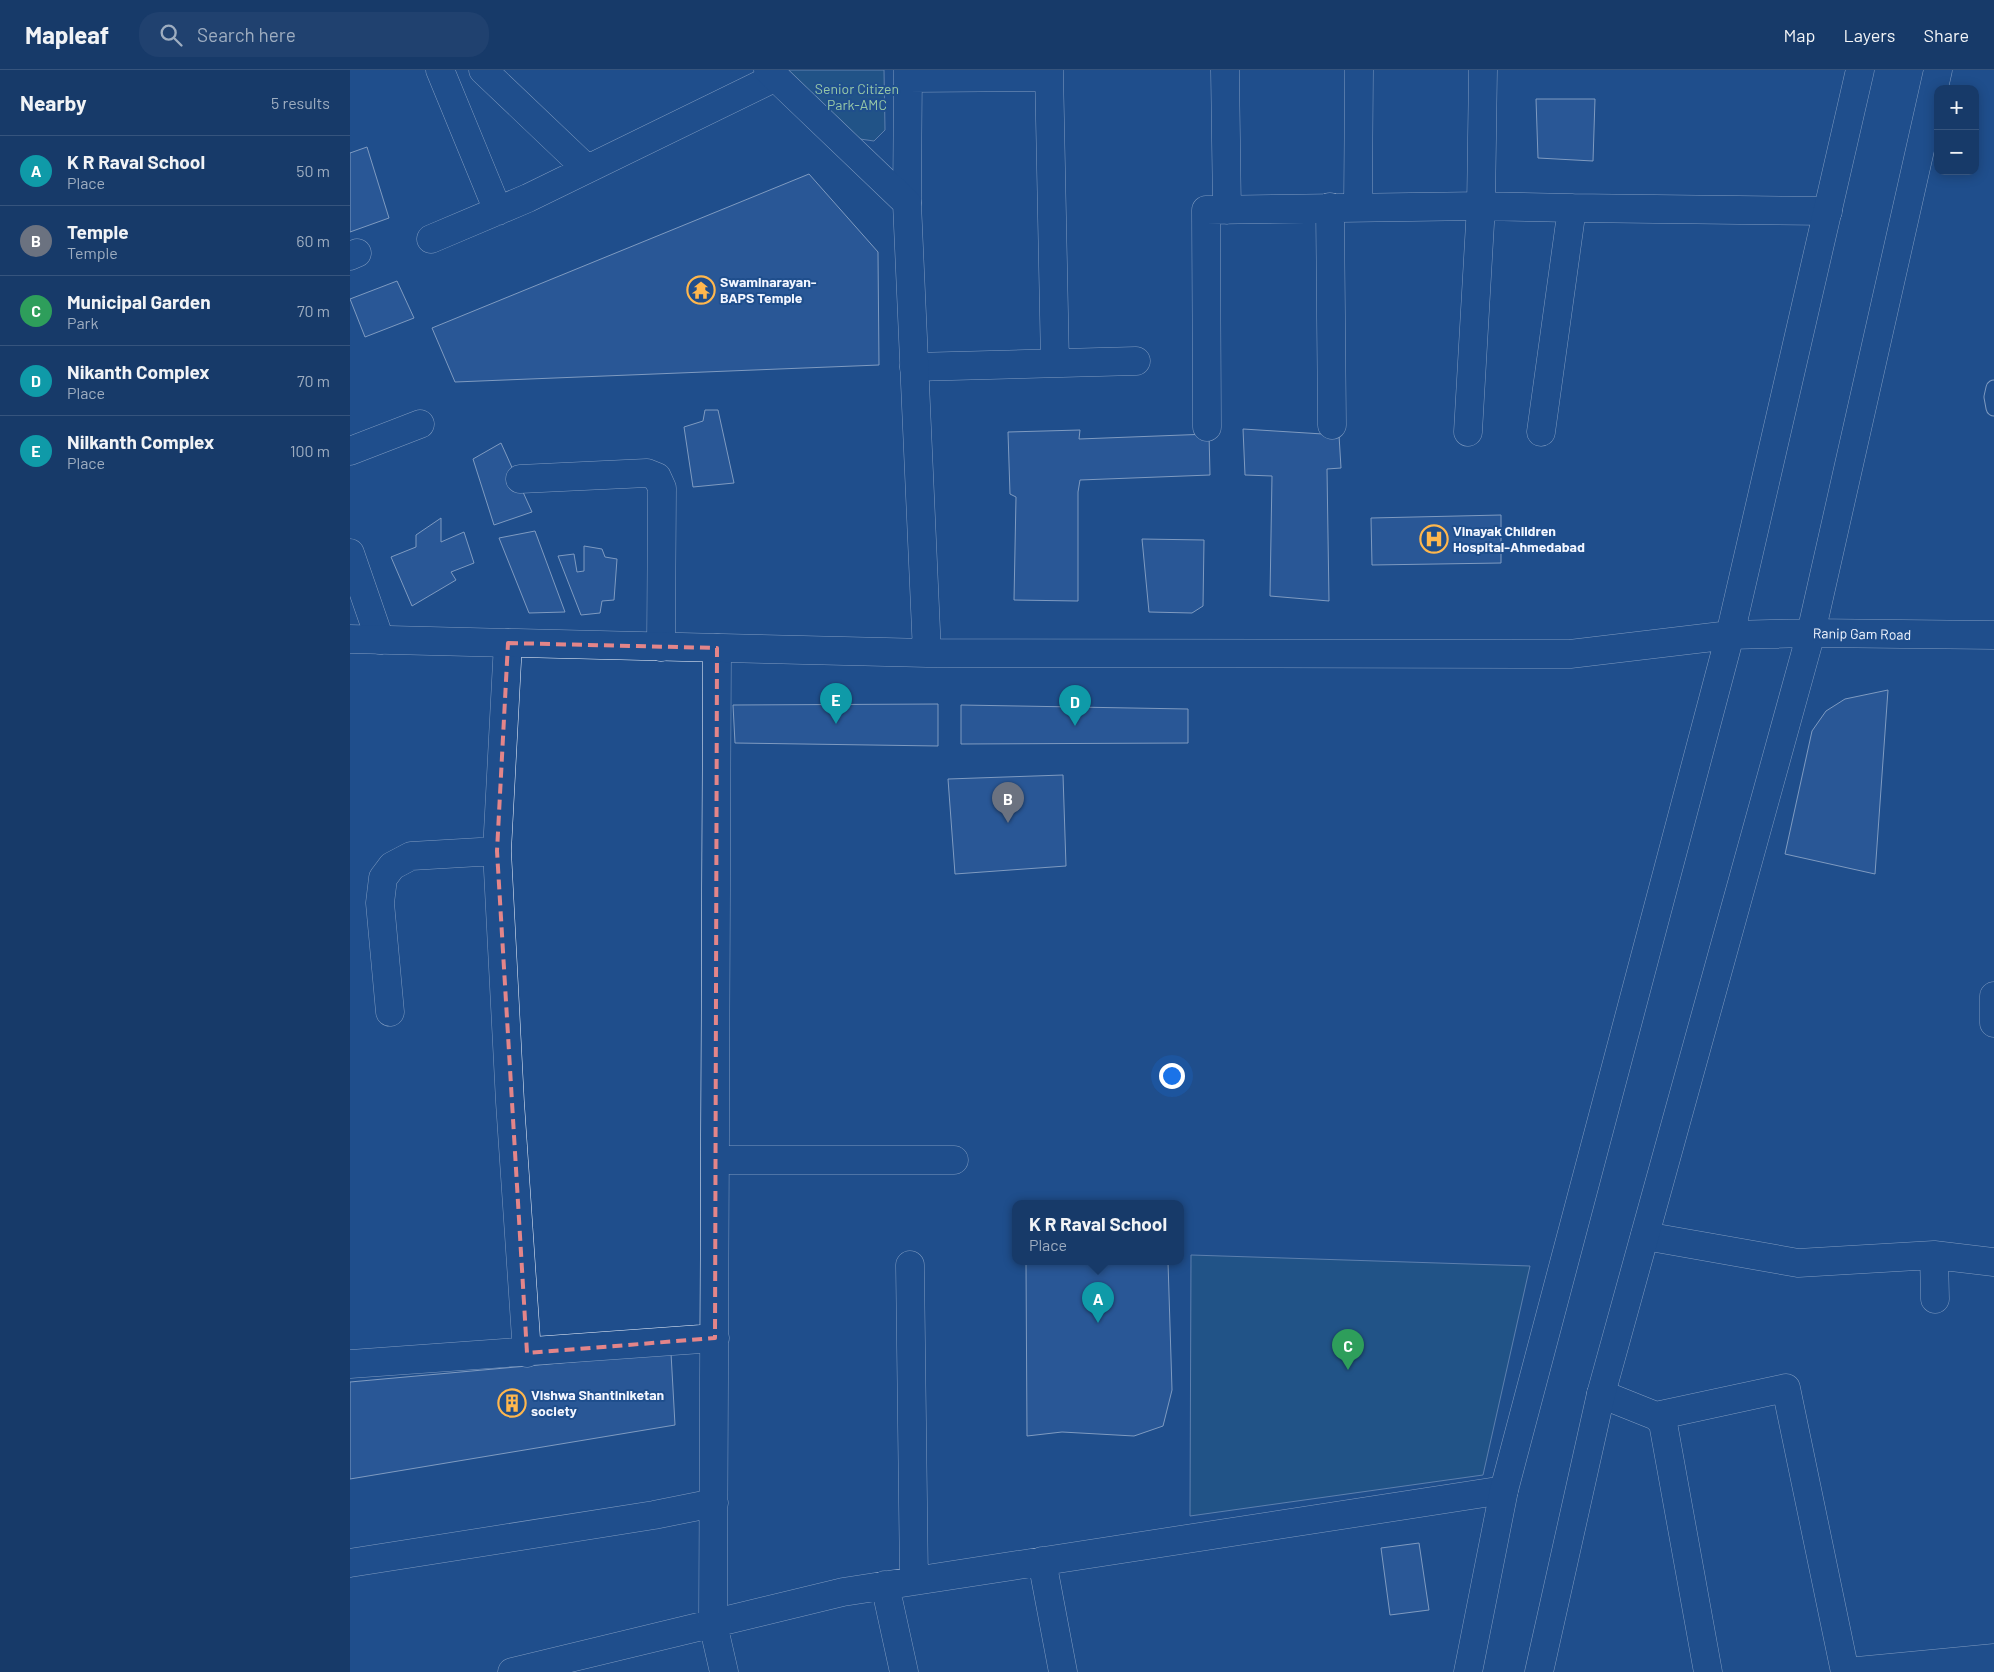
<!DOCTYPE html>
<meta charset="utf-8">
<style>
:root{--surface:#173a69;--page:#20416f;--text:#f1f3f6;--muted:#9eadc0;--line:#36547d;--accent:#90b9f0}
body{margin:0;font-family:Barlow,sans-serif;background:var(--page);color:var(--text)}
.controls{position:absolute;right:15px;top:15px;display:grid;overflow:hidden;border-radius:10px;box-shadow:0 2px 12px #0003}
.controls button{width:45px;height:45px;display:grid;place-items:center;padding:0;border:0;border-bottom:1px solid var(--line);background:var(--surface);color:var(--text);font:25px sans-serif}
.you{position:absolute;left:821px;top:1005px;width:18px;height:18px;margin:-12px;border:4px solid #fff;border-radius:50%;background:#1a73e8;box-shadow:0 0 0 8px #1a73e833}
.badge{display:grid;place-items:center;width:32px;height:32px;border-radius:50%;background:var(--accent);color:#fff;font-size:16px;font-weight:700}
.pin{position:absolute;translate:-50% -41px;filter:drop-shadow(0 1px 2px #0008)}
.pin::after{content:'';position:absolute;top:26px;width:18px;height:15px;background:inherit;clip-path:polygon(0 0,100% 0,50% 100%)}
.popup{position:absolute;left:662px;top:1130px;width:172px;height:65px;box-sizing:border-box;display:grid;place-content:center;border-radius:10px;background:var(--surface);filter:drop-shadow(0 1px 4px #0005);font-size:16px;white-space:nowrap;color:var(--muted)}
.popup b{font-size:19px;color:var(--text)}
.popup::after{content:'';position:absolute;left:50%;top:100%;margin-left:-10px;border:10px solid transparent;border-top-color:var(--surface)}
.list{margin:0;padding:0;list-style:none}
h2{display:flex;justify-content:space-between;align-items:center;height:65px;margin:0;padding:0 20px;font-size:21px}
h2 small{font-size:16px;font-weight:400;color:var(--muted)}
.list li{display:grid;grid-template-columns:32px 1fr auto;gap:15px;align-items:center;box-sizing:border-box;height:70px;padding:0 20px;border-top:1px solid var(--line)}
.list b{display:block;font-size:19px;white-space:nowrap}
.list p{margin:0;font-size:16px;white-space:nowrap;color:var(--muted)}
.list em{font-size:16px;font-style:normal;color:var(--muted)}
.icon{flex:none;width:28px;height:28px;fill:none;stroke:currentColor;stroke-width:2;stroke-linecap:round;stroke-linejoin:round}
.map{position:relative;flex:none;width:1644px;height:1602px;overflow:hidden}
header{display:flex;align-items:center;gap:30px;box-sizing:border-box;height:70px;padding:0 25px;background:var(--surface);border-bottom:1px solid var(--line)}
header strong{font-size:24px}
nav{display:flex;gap:28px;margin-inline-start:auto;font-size:18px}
.search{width:350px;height:45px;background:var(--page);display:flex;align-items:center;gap:12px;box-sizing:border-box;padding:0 18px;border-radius:20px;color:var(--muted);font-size:19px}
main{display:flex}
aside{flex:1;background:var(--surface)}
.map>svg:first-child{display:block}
.green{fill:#245a82;stroke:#a8bbd7}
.building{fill:#3563a3;stroke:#f2f6ff}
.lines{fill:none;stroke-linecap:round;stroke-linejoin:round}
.lane-casing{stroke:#f2f6ff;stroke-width:17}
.street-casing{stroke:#f2f6ff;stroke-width:29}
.secondary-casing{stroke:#f2f6ff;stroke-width:29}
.lane{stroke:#1f4e8c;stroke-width:15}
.street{stroke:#1f4e8c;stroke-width:28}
.secondary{stroke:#1f4e8c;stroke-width:28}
.marked{fill:none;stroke:#e38589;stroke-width:4;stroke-dasharray:10 6;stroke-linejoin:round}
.labels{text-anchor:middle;stroke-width:4;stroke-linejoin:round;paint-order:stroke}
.park-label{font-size:14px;fill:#97c8a6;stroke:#1f4e8c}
.poi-label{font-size:14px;font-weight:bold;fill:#f2f6ff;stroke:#1f4e8c;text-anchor:start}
.street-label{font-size:14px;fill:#f2f6ff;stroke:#1f4e8c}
</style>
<header>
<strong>Mapleaf</strong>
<div class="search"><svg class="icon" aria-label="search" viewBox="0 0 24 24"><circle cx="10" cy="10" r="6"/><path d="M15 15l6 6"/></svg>Search here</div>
<nav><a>Map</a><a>Layers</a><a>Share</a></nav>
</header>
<main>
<aside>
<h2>Nearby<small>5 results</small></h2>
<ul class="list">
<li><span class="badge" style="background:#0f9aa8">A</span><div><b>K R Raval School</b><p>Place</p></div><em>50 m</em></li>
<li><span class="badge" style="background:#6b7280">B</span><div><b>Temple</b><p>Temple</p></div><em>60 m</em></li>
<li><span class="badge" style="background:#2e9e5b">C</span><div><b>Municipal Garden</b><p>Park</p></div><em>70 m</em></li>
<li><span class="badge" style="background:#0f9aa8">D</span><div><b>Nikanth Complex</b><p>Place</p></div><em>70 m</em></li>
<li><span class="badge" style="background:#0f9aa8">E</span><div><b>Nilkanth Complex</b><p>Place</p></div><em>100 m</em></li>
</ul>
</aside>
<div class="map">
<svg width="1644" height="1602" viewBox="0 0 1644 1602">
<rect width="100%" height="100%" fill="#1f4e8c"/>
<!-- green -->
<path class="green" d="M438,0H534L535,60L524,71L510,69Z
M841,1185L1180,1196L1133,1405L840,1446Z"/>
<!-- building -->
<path class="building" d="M1186,29H1245L1243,91L1188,88Z
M17,77L39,148L0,162V83Z
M459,104L528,182L529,295L105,312L82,258Z
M47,211L64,248L15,267L0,229Z
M355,340H368L384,413L343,417L334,357L353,351Z
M893,359L989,365L991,398L977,399L979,531L920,526L922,406L895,405Z
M730,360L729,369L859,364L860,405L730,410L728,422V531L664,530L666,427L660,424L658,362Z
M151,373L182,442L144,455L123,389Z
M1151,445V493L1022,495L1021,448Z
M91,448V472L114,462L124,493L101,502L106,510L62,536L41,487L66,477V465Z
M185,461L215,542L179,543L149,468Z
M792,469L854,470L853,536L842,543L799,542Z
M234,476L252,479L255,487L267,489L264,530L252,531L250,543L231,545L208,486L224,484L227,502L234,501Z
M1538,620L1525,804L1435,784L1462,661L1476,641L1495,629Z
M588,634V676L385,673L383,635Z
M611,635L838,639V673L611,674Z
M713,705L716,796L605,804L598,709Z
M676,1192H818L822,1320L813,1356L784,1366L712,1362L677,1366Z
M321,1283L325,1355L0,1409V1312Z
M1069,1473L1079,1540L1040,1545L1031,1478Z"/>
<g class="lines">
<!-- lane casing -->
<g class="lane-casing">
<path id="lane" d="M1644,318L1642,327L1644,338"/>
</g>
<!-- street casing -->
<g class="street-casing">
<path id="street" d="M90,0L148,141
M133,0L237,99
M699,0L705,293
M875,0L877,140
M558,8L699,7
M557,133L558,0
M980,137L982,355
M1008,137L1009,0
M81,169L178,128L426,7
M0,186L7,183
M564,297L786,291
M857,357L856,140L1131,136L1222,138
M1118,362L1131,136L1133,0
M1191,362L1222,138L1478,141
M0,381L70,354
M170,409L297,403L307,407L312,418L311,577
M0,483L30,570
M158,573L147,781L160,1032L177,1283
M367,578L363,1554L374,1602
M1644,926V953
M40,942L30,833L33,808L42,796L61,786L147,781
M365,1090H604
M1295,1166L1448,1193L1584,1185
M560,1195L564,1511
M1585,1229L1584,1185L1644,1192
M0,1294L365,1268
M1251,1324L1306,1346L1313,1353L1358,1602
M1306,1346L1436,1318L1495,1602
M692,1491L713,1602
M0,1493L304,1445L364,1433
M535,1515L554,1602
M162,1602L493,1522L1154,1420
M1497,1602L1644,1588"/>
</g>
<!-- secondary casing -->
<g class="secondary-casing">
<path id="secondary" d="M418,0L557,133L577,583
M0,569L577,583L1220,584L1380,565L1461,563L1644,565
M1118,1602L1154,1420L1380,565L1510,0
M1189,1602L1251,1324L1461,563L1588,0"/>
</g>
<!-- lane -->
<use href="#lane" class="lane"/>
<!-- street -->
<use href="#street" class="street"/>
<!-- secondary -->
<use href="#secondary" class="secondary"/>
</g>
<!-- marked area -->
<path d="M0 0H1644V1602H0ZM158,573L367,578L365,1268L177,1283L147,781Z" fill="#1f4e8c" fill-opacity=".55" fill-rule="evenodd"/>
<path class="marked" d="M158,573L367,578L365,1268L177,1283L147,781Z"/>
<!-- icons -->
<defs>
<g id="temple-ring" transform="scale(1.4375)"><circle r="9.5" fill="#1f4e8c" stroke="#ffb74d" stroke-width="1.5"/><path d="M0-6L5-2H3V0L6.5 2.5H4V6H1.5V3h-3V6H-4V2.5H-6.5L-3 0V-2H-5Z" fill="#ffb74d"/></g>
<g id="hospital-ring" transform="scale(1.4375)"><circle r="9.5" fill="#1f4e8c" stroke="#ffb74d" stroke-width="1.5"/><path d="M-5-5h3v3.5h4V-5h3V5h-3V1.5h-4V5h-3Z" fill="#ffb74d"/></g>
<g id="building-ring" transform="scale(1.4375)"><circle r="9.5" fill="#1f4e8c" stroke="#ffb74d" stroke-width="1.5"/><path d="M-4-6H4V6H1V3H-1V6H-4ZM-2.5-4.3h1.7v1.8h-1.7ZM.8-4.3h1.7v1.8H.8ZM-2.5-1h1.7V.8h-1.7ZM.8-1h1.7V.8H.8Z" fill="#ffb74d"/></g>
</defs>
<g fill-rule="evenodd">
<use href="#temple-ring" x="351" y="220"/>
<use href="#hospital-ring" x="1084" y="469"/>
<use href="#building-ring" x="162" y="1333"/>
</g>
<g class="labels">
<!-- park labels -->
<g class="park-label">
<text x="507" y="24">Senior Citizen<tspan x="507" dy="16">Park-AMC</tspan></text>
</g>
<!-- poi labels -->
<g class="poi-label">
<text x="370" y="217">Swaminarayan-<tspan x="370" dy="16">BAPS Temple</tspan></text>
<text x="1103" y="466">Vinayak Children<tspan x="1103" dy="16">Hospital-Ahmedabad</tspan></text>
<text x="181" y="1330">Vishwa Shantiniketan<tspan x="181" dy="16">society</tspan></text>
</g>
<!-- street labels -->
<g class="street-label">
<text transform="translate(1512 564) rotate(1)" y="5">Ranip Gam Road</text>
</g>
</g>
</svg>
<div class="controls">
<button>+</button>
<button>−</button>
</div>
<div class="you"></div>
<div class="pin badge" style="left:748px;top:1253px;background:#0f9aa8">A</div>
<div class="popup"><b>K R Raval School</b>Place</div>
<div class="pin badge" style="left:658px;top:753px;background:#6b7280">B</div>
<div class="pin badge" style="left:998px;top:1300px;background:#2e9e5b">C</div>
<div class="pin badge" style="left:725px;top:656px;background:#0f9aa8">D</div>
<div class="pin badge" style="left:486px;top:654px;background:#0f9aa8">E</div>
</div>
</main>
